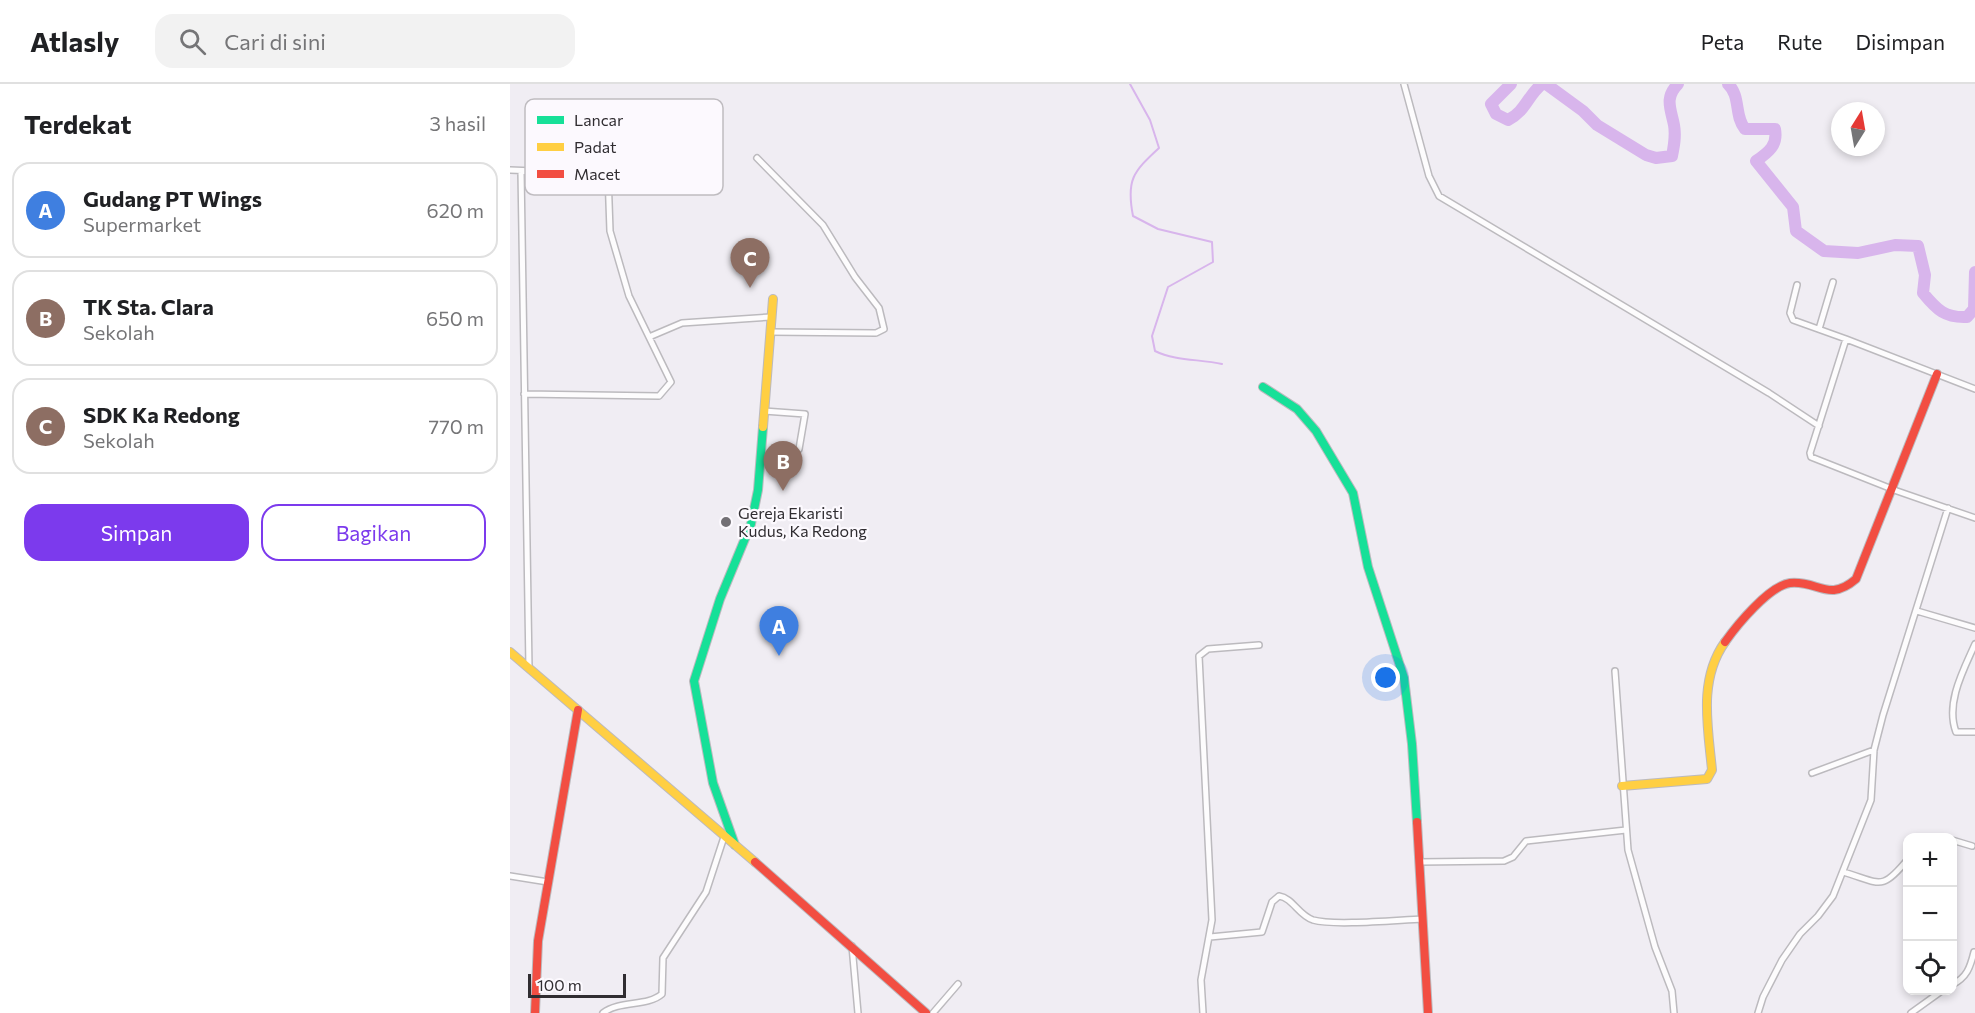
<!DOCTYPE html>
<html lang="id">
<meta charset="utf-8">
<style>
:root{--surface:#fff;--page:#f2f2f2;--text:#202124;--muted:#757577;--line:#e0e0e0;--accent:#7c3aed}
body{margin:0;font-family:Commissioner,sans-serif;background:var(--page);color:var(--text)}
.controls{position:absolute;right:18px;bottom:18px;display:grid;overflow:hidden;border-radius:12px;box-shadow:0 3px 9px #0003}
.controls button{width:54px;height:54px;display:grid;place-items:center;padding:0;border:0;border-bottom:2px solid var(--line);background:var(--surface);color:var(--text);font:30px sans-serif}
.compass{position:absolute;left:1321px;top:18px;width:54px;height:54px;border-radius:50%;background:var(--surface);box-shadow:0 3px 9px #0003;rotate:11deg}
.scale{position:absolute;left:18px;bottom:15px;width:98px;box-sizing:border-box;padding-left:6px;border:3px solid #302d31;border-top:0;font-size:16px;line-height:21px;white-space:nowrap;color:#302d31;-webkit-text-stroke:4px #fcf9fe;paint-order:stroke}
.you{position:absolute;left:876px;top:594px;width:21px;height:21px;margin:-15px;border:4px solid #fff;border-radius:50%;background:#1a73e8;box-shadow:0 0 0 9px #1a73e833}
.badge{display:grid;place-items:center;width:39px;height:39px;border-radius:50%;background:var(--accent);color:#fff;font-size:20px;font-weight:700}
.pin{position:absolute;translate:-50% -50px;filter:drop-shadow(0 2px 3px #0008)}
.pin::after{content:'';position:absolute;top:32px;width:21px;height:18px;background:inherit;clip-path:polygon(0 0,100% 0,50% 100%)}
.list{margin:0;padding:0;list-style:none}
h2{display:flex;justify-content:space-between;align-items:center;height:78px;margin:0;padding:0 24px;font-size:26px}
h2 small{font-size:20px;font-weight:400;color:var(--muted)}
.list li{display:grid;grid-template-columns:39px 1fr auto;gap:18px;align-items:center;box-sizing:border-box;height:96px;margin:0 12px 12px;padding:0 12px;border:2px solid var(--line);border-radius:18px}
.list b{display:block;font-size:22px;white-space:nowrap}
.list p{margin:0;font-size:20px;white-space:nowrap;color:var(--muted)}
.list em{font-size:20px;font-style:normal;color:var(--muted)}
.actions{display:flex;gap:12px;padding:18px 24px}
.actions a{flex:1;padding:14px 0;border:2px solid var(--accent);border-radius:18px;text-align:center;font-size:21px;color:var(--accent)}
.actions .main{background:var(--accent);color:#fff}
.icon{flex:none;width:33px;height:33px;fill:none;stroke:currentColor;stroke-width:2;stroke-linecap:round;stroke-linejoin:round}
.map{position:relative;flex:none;width:1465px;height:929px;overflow:hidden}
header{display:flex;align-items:center;gap:36px;box-sizing:border-box;height:84px;padding:0 30px;background:var(--surface);border-bottom:2px solid var(--line)}
header strong{font-size:28px}
nav{display:flex;gap:33px;margin-inline-start:auto;font-size:21px}
.search{width:420px;height:54px;background:var(--page);display:flex;align-items:center;gap:15px;box-sizing:border-box;padding:0 21px;border-radius:18px;color:var(--muted);font-size:22px}
main{display:flex}
aside{flex:1;background:var(--surface)}
.map>svg:first-child{display:block}
.lines{fill:none;stroke-linecap:round;stroke-linejoin:round}
.stream{stroke:#d8b5ec;stroke-width:2}
.river{stroke:#d8b5ec;stroke-width:12}
.street-casing{stroke:#bcbabe;stroke-width:8}
.fast-casing{stroke:#bcbabe;stroke-width:10}
.slow-casing{stroke:#bcbabe;stroke-width:10}
.jam-casing{stroke:#bcbabe;stroke-width:10}
.street{stroke:#fdfcfd;stroke-width:5}
.fast{stroke:#16e098;stroke-width:8}
.slow{stroke:#ffcf43;stroke-width:8}
.jam{stroke:#f24e42;stroke-width:8}
.poi-dot{fill:#737075;stroke:#fcf9fe;stroke-width:2}
.labels{text-anchor:middle;stroke-width:4.5;stroke-linejoin:round;paint-order:stroke}
.poi-label{font-size:16px;fill:#302d31;stroke:#fcf9fe;text-anchor:start}
.key{fill:#fcf9fe;stroke:#bfbcc0;stroke-width:1.5}
.key-label{font-size:16px;fill:#302d31}
</style>
<header>
<strong>Atlasly</strong>
<div class="search"><svg class="icon" aria-label="search" viewBox="0 0 24 24"><circle cx="10" cy="10" r="6"/><path d="M15 15l6 6"/></svg>Cari di sini</div>
<nav><a>Peta</a><a>Rute</a><a>Disimpan</a></nav>
</header>
<main>
<aside>
<h2>Terdekat<small>3 hasil</small></h2>
<ul class="list">
<li><span class="badge" style="background:#3f7fe0">A</span><div><b>Gudang PT Wings</b><p>Supermarket</p></div><em>620 m</em></li>
<li><span class="badge" style="background:#8d6e63">B</span><div><b>TK Sta. Clara</b><p>Sekolah</p></div><em>650 m</em></li>
<li><span class="badge" style="background:#8d6e63">C</span><div><b>SDK Ka Redong</b><p>Sekolah</p></div><em>770 m</em></li>
</ul>
<div class="actions"><a class="main">Simpan</a><a>Bagikan</a></div>
</aside>
<div class="map">
<svg width="1465" height="929" viewBox="0 0 1465 929">
<rect width="100%" height="100%" fill="#f0edf3"/>
<g class="lines">
<!-- stream -->
<path class="stream" d="M620,0L640,36L649,64C623,88 616,96 623,132L648,145L702,158L703,178L658,203L642,252L645,267C665,277 690,275 712,280"/>
<!-- river -->
<path class="river" d="M1001,0L981,20L986,30L998,36C1015,28 1018,11 1032,0
M1036,0L1073,27L1087,41L1136,71L1146,74L1162,72C1164,62 1166,52 1164,41C1161,25 1154,14 1168,0
M1218,0C1231,12 1224,32 1235,45H1265C1268,61 1259,68 1246,77L1283,123L1286,147L1314,167L1348,169L1385,161L1408,162L1415,191L1413,209C1427,226 1435,234 1457,233L1464,225L1465,188"/>
<!-- street casing -->
<g class="street-casing">
<path id="street" d="M894,0L919,92L929,112L1259,309L1309,342
M247,74L313,141L345,193L369,224L374,245L366,249L260,248
M0,86L98,90L100,147L119,212L139,253L172,239L261,233
M11,87L19,584
M1287,201L1280,229L1283,236L1336,255
M1309,245L1323,198
M1465,305L1336,255L1300,369L1301,373L1387,407L1465,434
M14,310L149,312L161,298L139,253
M254,327L295,330L289,365
M1407,527L1465,544
M1465,560C1454,585 1435,619 1446,648H1465
M1105,587L1118,766L1145,863L1162,907L1164,929
M1302,689L1364,666
M1442,756L1462,762
M909,778L994,777L1003,773L1016,757L1116,746
M1333,788C1371,799 1371,808 1398,775
M0,792L38,798
M700,853L752,848L762,818L769,812C783,814 788,831 803,836C824,842 887,836 912,835
M342,862L348,929
M1442,901C1457,893 1460,884 1464,868
M93,929C110,916 137,923 152,910L153,874L196,808L214,753
M423,929L448,900
M693,929L691,896L702,836L689,572L698,565L749,561
M1248,929L1253,913L1272,876L1290,850L1308,832L1323,812L1361,716L1364,666L1373,631L1438,424
M1401,929L1433,906"/>
</g>
<!-- fast casing -->
<g class="fast-casing">
<path id="fast" d="M753,303L787,325L806,347L843,409L858,483L894,594L902,660L907,738
M225,761L203,699L184,597L210,515L241,440L248,406L253,343"/>
</g>
<!-- slow casing -->
<g class="slow-casing">
<path id="slow" d="M253,343L263,215
M0,568L245,778
M1112,702L1197,695L1202,686C1198,643 1188,596 1215,558"/>
</g>
<!-- jam casing -->
<g class="jam-casing">
<path id="jam" d="M1215,558C1227,541 1259,502 1280,499C1308,496 1318,519 1346,495L1427,290
M907,738L918,929
M245,778L416,929
M25,929L28,857L68,626"/>
</g>
<!-- street -->
<use href="#street" class="street"/>
<!-- fast -->
<use href="#fast" class="fast"/>
<!-- slow -->
<use href="#slow" class="slow"/>
<!-- jam -->
<use href="#jam" class="jam"/>
</g>
<!-- markers -->
<circle class="poi-dot" cx="216" cy="438" r="6"/>
<g class="labels">
<!-- poi labels -->
<g class="poi-label">
<text x="228" y="435">Gereja Ekaristi<tspan x="228" dy="18">Kudus, Ka Redong</tspan></text>
</g>
</g>
<!-- legend -->
<rect x="15" y="15" width="198" height="96" rx="9" class="key"/>
<rect x="27" y="32" width="27" height="8" fill="#16e098"/>
<rect x="27" y="59" width="27" height="8" fill="#ffcf43"/>
<rect x="27" y="86" width="27" height="8" fill="#f24e42"/>
<g class="key-label">
<text x="64" y="42">Lancar</text>
<text x="64" y="69">Padat</text>
<text x="64" y="96">Macet</text>
</g>
</svg>
<div class="controls">
<button>+</button>
<button>−</button>
<button><svg class="icon" aria-label="locate" viewBox="0 0 24 24"><circle cx="12" cy="12" r="6"/><path d="M12 2v4M12 18v4M2 12h4M18 12h4"/></svg></button>
</div>
<svg class="compass" viewBox="-18 -18 36 36"><path d="M0-13l5 13h-10z" fill="#e53935"/><path d="M0 13l5-13h-10z" fill="#757577"/></svg>
<div class="scale">100 m</div>
<div class="you"></div>
<div class="pin badge" style="left:269px;top:572px;background:#3f7fe0">A</div>
<div class="pin badge" style="left:273px;top:407px;background:#8d6e63">B</div>
<div class="pin badge" style="left:240px;top:204px;background:#8d6e63">C</div>
</div>
</main>
